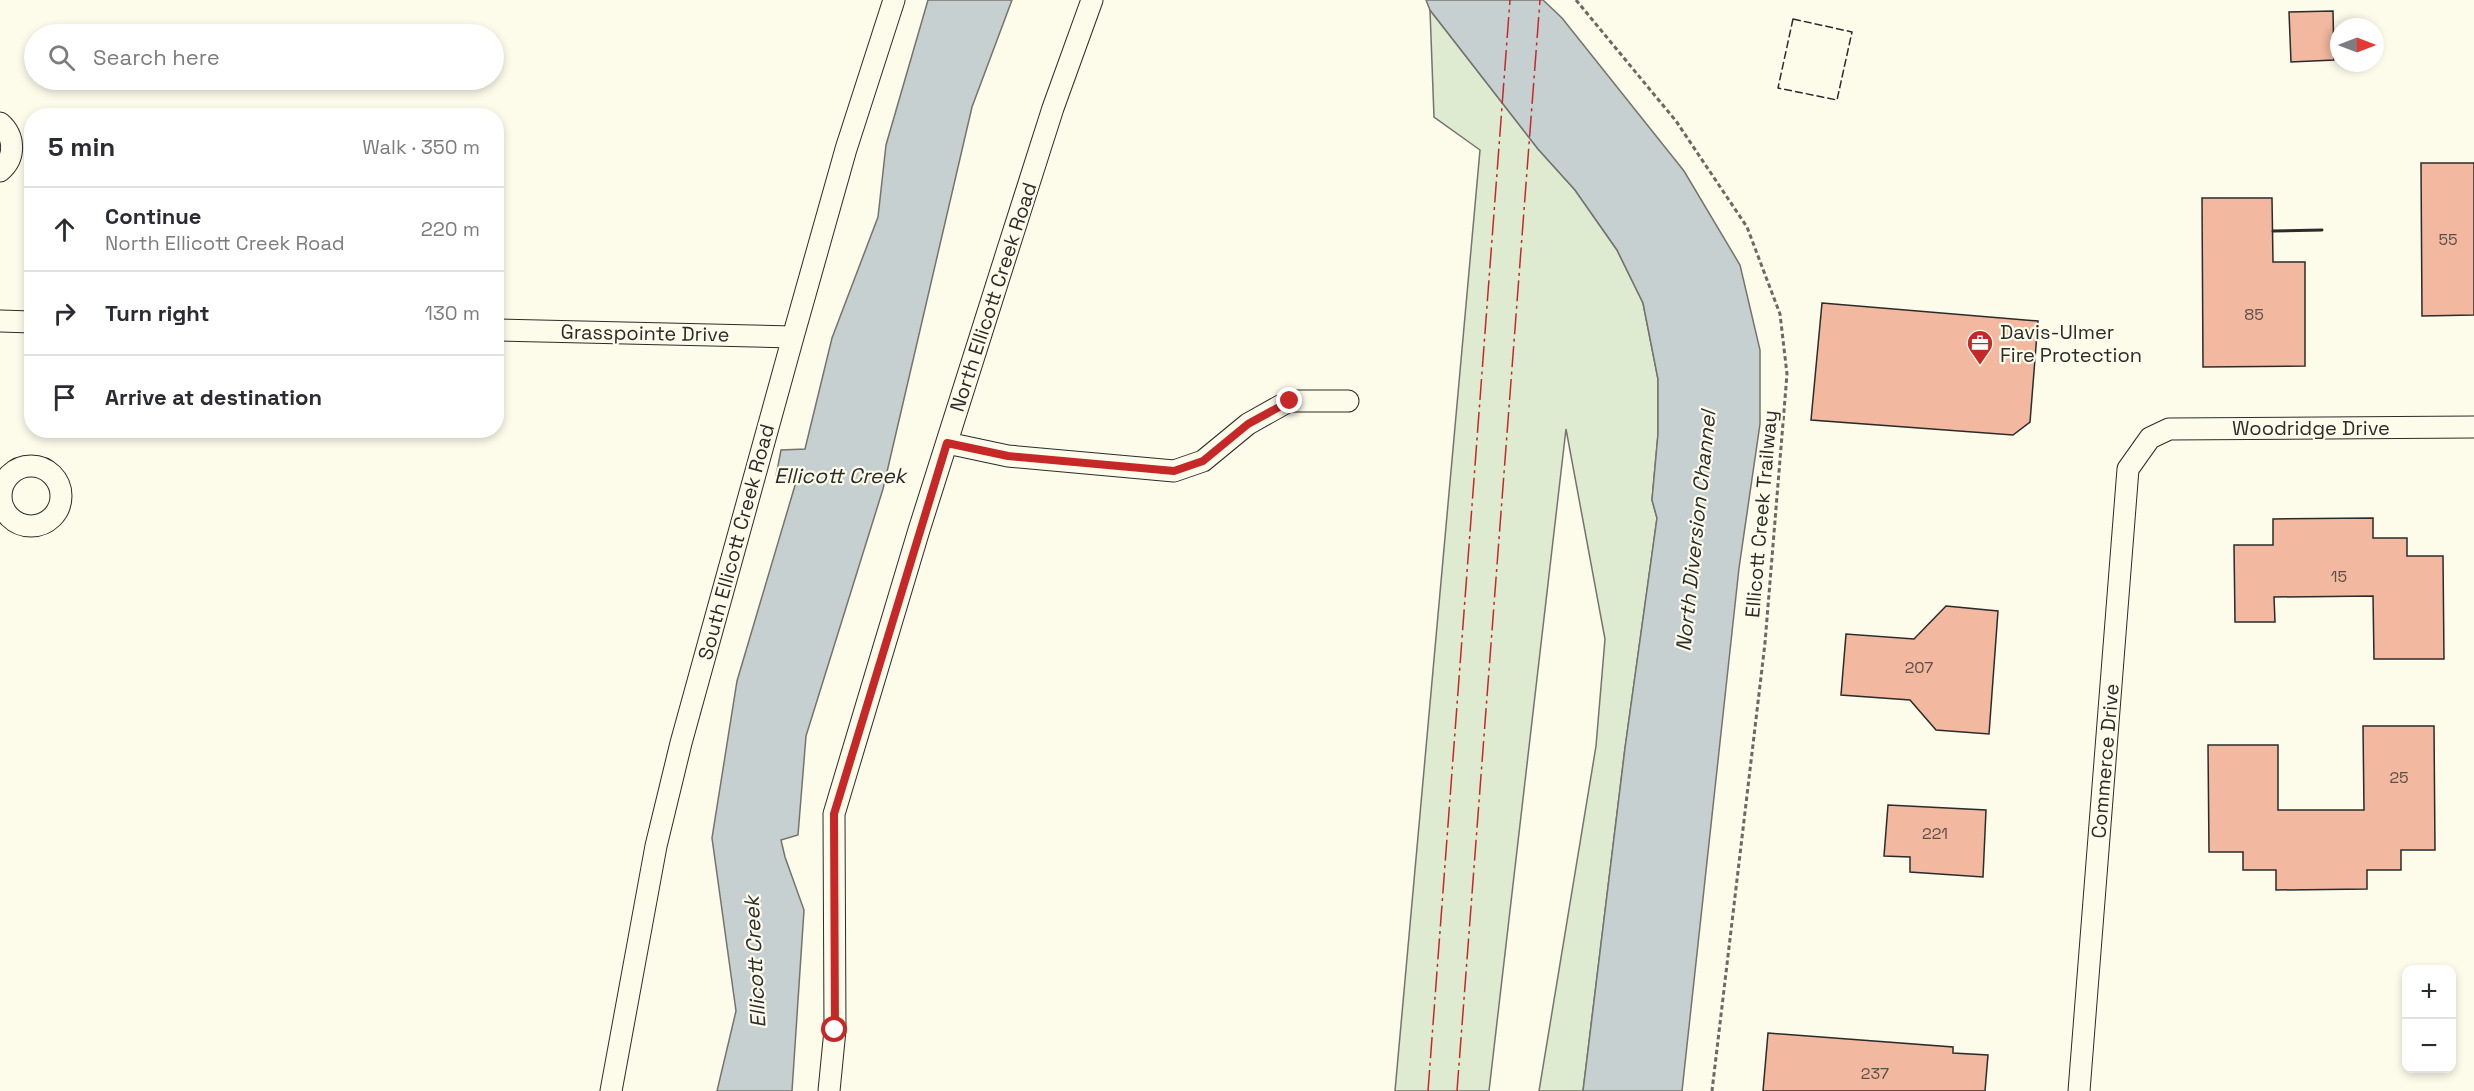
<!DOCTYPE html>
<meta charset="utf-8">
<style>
:root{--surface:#fff;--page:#f7f7f7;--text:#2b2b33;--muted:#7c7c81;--line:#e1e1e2}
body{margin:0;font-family:"Space Grotesk",sans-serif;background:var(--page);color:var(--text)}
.controls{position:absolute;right:18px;bottom:18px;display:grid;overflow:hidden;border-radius:12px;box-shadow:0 3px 9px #0003}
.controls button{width:54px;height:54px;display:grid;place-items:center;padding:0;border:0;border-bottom:2px solid var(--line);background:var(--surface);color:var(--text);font:30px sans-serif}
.compass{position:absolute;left:2330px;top:18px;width:54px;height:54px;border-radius:50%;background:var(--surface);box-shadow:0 3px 9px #0003;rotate:90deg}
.stop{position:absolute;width:18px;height:18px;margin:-14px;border:4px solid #c62828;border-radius:50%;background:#fff}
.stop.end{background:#c62828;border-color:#fff;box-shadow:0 2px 6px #0008}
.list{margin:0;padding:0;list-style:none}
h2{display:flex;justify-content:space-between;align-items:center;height:78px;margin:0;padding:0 24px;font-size:26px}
h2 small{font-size:20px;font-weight:400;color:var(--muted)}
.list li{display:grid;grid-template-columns:39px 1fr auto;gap:18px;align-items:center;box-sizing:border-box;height:84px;padding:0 24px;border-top:2px solid var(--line)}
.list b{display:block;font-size:22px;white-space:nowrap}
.list p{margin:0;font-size:20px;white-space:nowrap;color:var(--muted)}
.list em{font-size:20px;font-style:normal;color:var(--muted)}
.icon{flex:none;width:33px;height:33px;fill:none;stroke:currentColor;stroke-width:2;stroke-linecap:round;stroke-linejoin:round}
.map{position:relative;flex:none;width:2474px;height:1091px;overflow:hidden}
.search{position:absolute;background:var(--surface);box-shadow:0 3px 9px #0003;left:24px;top:24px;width:480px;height:66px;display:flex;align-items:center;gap:15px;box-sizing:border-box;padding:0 21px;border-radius:33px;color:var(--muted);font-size:22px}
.panel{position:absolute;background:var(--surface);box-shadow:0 3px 9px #0003;left:24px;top:108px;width:480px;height:330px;border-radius:24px}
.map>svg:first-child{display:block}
.green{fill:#deebd1;stroke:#74746e;stroke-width:1.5}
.water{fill:#c7d0d0;stroke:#74746e;stroke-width:1.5}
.building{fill:#f2b8a0;stroke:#2b2b2b;stroke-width:1.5}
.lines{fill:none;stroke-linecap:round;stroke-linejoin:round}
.minor-casing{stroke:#2b2b2b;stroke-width:23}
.path{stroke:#6a6964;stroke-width:3;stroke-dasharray:4.5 3;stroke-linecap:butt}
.minor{stroke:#fdfbea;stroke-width:21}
.fence{stroke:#2b2b2b;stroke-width:1.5;stroke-dasharray:8 3;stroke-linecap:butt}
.wall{stroke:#2b2b2b;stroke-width:3}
.power{stroke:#c62828;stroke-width:1.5;stroke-dasharray:21 4.5 3 4.5;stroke-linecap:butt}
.route{stroke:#c62828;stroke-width:8}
.labels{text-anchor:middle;stroke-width:4.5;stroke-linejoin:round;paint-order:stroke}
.number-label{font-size:16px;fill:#5d4e48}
.street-label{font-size:20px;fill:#2b2b2b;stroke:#fdfbea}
.poi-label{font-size:20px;fill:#2b2b2b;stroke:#fdfbea;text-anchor:start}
.water-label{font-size:21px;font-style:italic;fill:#2b2b2b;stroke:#fdfbea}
</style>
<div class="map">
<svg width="2474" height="1091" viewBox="0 0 2474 1091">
<rect width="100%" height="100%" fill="#fdfbea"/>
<!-- green -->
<path class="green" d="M1430,10L1538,149L1575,190L1617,250L1643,303L1658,379V434L1652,500L1657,518L1625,748L1583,1091H1539L1596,746L1605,639L1566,429L1489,1091H1395L1480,150L1434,117Z"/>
<!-- water -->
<path class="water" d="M928,0H1012L972,107L883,489L806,736L798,835L781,840L785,857L804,910L792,1091H717L736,1011L712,838L737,681L796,482L776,476L781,450L805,449L832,338L878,217L886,145Z
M1426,0H1543L1562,18L1684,171L1740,265L1760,350V424L1739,568L1682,1091H1583L1625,748L1657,518L1652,500L1658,434V379L1643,303L1617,250L1575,190L1538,149L1430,10Z"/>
<!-- building -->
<path class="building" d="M2333,11L2334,60L2291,62L2289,12Z
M2421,163H2474V315L2422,316Z
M2202,198H2272L2273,262H2305V366L2203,367Z
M1822,303L2038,321L2030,422L2013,435L1811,420Z
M2373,518V538H2407V556H2443L2444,659H2374L2373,596L2274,597L2275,622H2235L2234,545H2273V519Z
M1946,606L1998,611L1989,734L1936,730L1910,700L1841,695L1846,634L1914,639Z
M2363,726H2434L2435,850H2401V870H2367V889L2276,890V870H2243V852H2209L2208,745H2278V810H2364Z
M1888,805L1986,810L1983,877L1910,872V857L1884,856Z
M1768,1033L1953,1047V1053L1988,1055L1985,1091H1763Z"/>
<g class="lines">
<!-- minor casing -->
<g class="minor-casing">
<path id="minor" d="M0,123C15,136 16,158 0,171
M0,321L32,322
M496,330L793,337
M947,443L1008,456L1174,471L1203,461L1248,424L1289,401H1348
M1 496a30 30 0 1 1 60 0a30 30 0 1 1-60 0Z
M611,1091L656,846L681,743L793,337L846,149L894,0
M829,1091L835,1030L834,814L919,530L1008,249L1053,108L1092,0
M2079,1091L2128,469L2150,438L2169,429L2474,427"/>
</g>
<!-- path -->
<path class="path" d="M1576,0L1676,121L1747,227L1780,314L1787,374L1765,643L1712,1091"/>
<!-- minor -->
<use href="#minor" class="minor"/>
<!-- fence -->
<path class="fence" d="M1793,19L1852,32L1837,100L1778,88Z"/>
<!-- wall -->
<path class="wall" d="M2273,231L2322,230"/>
<!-- power -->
<path class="power" d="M1428,1091L1510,0
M1457,1091L1540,0"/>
</g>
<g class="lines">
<!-- route -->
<path class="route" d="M835,1030L834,814L947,443L1008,456L1174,471L1203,461L1248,424L1290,401"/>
</g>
<!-- icons -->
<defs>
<g id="office-pin" transform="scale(1.35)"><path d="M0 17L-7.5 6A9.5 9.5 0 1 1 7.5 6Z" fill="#c62828" stroke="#fdfbea"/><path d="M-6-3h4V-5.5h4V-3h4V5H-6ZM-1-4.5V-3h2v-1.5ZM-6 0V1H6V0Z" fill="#fff"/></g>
</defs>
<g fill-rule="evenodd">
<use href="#office-pin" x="1980" y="343"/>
</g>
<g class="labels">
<!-- number labels -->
<g class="number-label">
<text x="2448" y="245">55</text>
<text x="2254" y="320">85</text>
<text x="2339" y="582">15</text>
<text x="1919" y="673">207</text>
<text x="2399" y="783">25</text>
<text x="1935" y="839">221</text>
<text x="1875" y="1079">237</text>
</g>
<!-- street labels -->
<g class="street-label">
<text transform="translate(993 297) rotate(-72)" y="7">North Ellicott Creek Road</text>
<text transform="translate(645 333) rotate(1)" y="7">Grasspointe Drive</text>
<text x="2311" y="435">Woodridge Drive</text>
<text transform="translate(1761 514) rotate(-85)" y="7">Ellicott Creek Trailway</text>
<text transform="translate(736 542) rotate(-75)" y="7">South Ellicott Creek Road</text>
<text transform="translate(2105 761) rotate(-85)" y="7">Commerce Drive</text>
</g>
<!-- poi labels -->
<g class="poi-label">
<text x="2000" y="339">Davis-Ulmer<tspan x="2000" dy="23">Fire Protection</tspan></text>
</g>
<!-- water labels -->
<g class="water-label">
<text x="840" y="483">Ellicott Creek</text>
<text transform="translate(1696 531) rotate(-84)" y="7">North Diversion Channel</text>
<text transform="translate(755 962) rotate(-93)" y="7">Ellicott Creek</text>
</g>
</g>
</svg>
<div class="controls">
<button>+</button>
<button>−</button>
</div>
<svg class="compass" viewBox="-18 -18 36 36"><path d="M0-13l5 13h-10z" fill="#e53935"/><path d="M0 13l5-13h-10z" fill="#7c7c81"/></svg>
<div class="stop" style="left:835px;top:1030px"></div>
<div class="stop end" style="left:1290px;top:401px"></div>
<div class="search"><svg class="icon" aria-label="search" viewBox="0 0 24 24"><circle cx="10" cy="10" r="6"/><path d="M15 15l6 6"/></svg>Search here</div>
<section class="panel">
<h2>5 min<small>Walk · 350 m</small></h2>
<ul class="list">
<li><svg class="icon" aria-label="ahead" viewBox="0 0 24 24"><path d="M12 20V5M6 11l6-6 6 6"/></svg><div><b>Continue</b><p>North Ellicott Creek Road</p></div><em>220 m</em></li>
<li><svg class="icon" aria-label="right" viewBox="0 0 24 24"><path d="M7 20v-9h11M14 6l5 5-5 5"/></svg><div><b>Turn right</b></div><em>130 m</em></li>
<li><svg class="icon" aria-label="arrive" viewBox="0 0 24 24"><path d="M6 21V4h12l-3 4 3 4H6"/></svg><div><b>Arrive at destination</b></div></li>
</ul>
</section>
</div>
